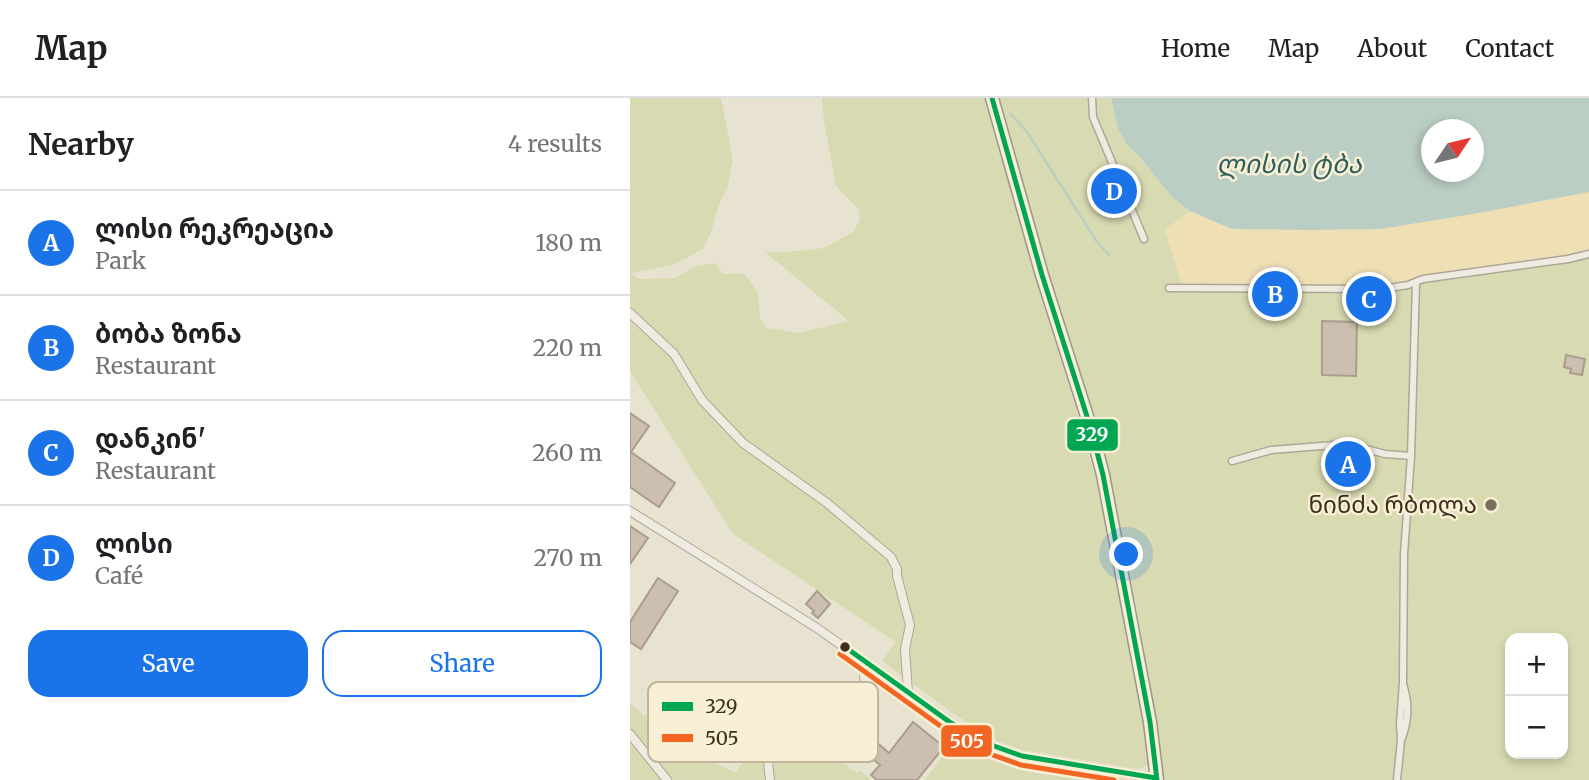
<!DOCTYPE html>
<meta charset="utf-8">
<style>
:root{--surface:#fff;--page:#f6f6f6;--text:#202124;--muted:#757577;--line:#e0e0e0;--accent:#1a73e8}
body{margin:0;font-family:Merriweather,"Noto Sans Georgian",serif;background:var(--page);color:var(--text)}
.controls{position:absolute;right:21px;bottom:21px;display:grid;overflow:hidden;border-radius:14px;box-shadow:0 4px 10px #0003}
.controls button{width:63px;height:63px;display:grid;place-items:center;padding:0;border:0;border-bottom:2px solid var(--line);background:var(--surface);color:var(--text);font:35px sans-serif}
.compass{position:absolute;left:791px;top:21px;width:63px;height:63px;border-radius:50%;background:var(--surface);box-shadow:0 4px 10px #0003;rotate:55deg}
.you{position:absolute;left:497px;top:457px;width:24px;height:24px;margin:-18px;border:5px solid #fff;border-radius:50%;background:#1a73e8;box-shadow:0 0 0 10px #1a73e833}
.badge{display:grid;place-items:center;width:46px;height:46px;border-radius:50%;background:var(--accent);color:#fff;font-size:23px;font-weight:700}
.pin{position:absolute;translate:-50% -50%;border:4px solid #fff;box-shadow:0 2px 7px #0006}
.list{margin:0;padding:0;list-style:none}
h2{display:flex;justify-content:space-between;align-items:center;height:91px;margin:0;padding:0 28px;font-size:30px}
h2 small{font-size:23px;font-weight:400;color:var(--muted)}
.list li{display:grid;grid-template-columns:46px 1fr auto;gap:21px;align-items:center;box-sizing:border-box;height:105px;padding:0 28px;border-top:2px solid var(--line)}
.list b{display:block;font-size:26px;white-space:nowrap}
.list p{margin:0;font-size:23px;white-space:nowrap;color:var(--muted)}
.list em{font-size:23px;font-style:normal;color:var(--muted)}
.actions{display:flex;gap:14px;padding:21px 28px}
.actions a{flex:1;padding:16px 0;border:2px solid var(--accent);border-radius:21px;text-align:center;font-size:24px;color:var(--accent)}
.actions .main{background:var(--accent);color:#fff}
.map{position:relative;flex:none;width:959px;height:682px;overflow:hidden}
header{display:flex;align-items:center;gap:42px;box-sizing:border-box;height:98px;padding:0 35px;background:var(--surface);border-bottom:2px solid var(--line)}
header strong{font-size:33px}
nav{display:flex;gap:38px;margin-inline-start:auto;font-size:24px}
main{display:flex}
aside{flex:1;background:var(--surface)}
.map>svg:first-child{display:block}
.green{fill:#d8dab1;fill-rule:evenodd}
.sand{fill:#eedfb5}
.water{fill:#bacec3;fill-rule:evenodd}
.lines{fill:none;stroke-linecap:round;stroke-linejoin:round}
.stream{stroke:#bacec3;stroke-width:2.5}
.building{fill:#ccbfb0;stroke:#a99d8e;stroke-width:2}
.pedestrian-casing{stroke:#aea698;stroke-width:9}
.minor-casing{stroke:#aea698;stroke-width:10}
.secondary-casing{stroke:#9e9688;stroke-width:15}
.pedestrian{stroke:#f0ebe1;stroke-width:6}
.minor{stroke:#f0ebe1;stroke-width:8}
.secondary{stroke:#f0ebe1;stroke-width:12}
.bus-1-casing{stroke:#f9efd5;stroke-width:10}
.bus-2-casing{stroke:#f9efd5;stroke-width:10}
.bus-1{stroke:#00a651;stroke-width:5}
.bus-2{stroke:#f26522;stroke-width:5}
.poi-dot{fill:#7a6d5c;stroke:#f9efd5;stroke-width:2.5}
.bus-dot{fill:#3f2e1e;stroke:#f9efd5;stroke-width:2.5}
.labels{text-anchor:middle;stroke-width:5;stroke-linejoin:round;paint-order:stroke}
.poi-label{font-size:24px;fill:#3f2e1e;stroke:#f9efd5;text-anchor:end}
.water-label{font-size:26px;font-style:italic;fill:#2b605e;stroke:#f9efd5}
.key{fill:#f9efd5;stroke:#c1b59e;stroke-width:2}
.key-label{font-size:19px;fill:#3f2e1e}
.line-badge{stroke:#f9efd5;stroke-width:2.5}
.badge-label{font-size:19px;text-anchor:middle;font-weight:bold;fill:#fff}
</style>
<header>
<strong>Map</strong>
<nav><a>Home</a><a>Map</a><a>About</a><a>Contact</a></nav>
</header>
<main>
<aside>
<h2>Nearby<small>4 results</small></h2>
<ul class="list">
<li><span class="badge">A</span><div><b>ლისი რეკრეაცია</b><p>Park</p></div><em>180 m</em></li>
<li><span class="badge">B</span><div><b>ბობა ზონა</b><p>Restaurant</p></div><em>220 m</em></li>
<li><span class="badge">C</span><div><b>დანკინ'</b><p>Restaurant</p></div><em>260 m</em></li>
<li><span class="badge">D</span><div><b>ლისი</b><p>Café</p></div><em>270 m</em></li>
</ul>
<div class="actions"><a class="main">Save</a><a>Share</a></div>
</aside>
<div class="map">
<svg width="959" height="682" viewBox="0 0 959 682">
<rect width="100%" height="100%" fill="#e8e2d0"/>
<!-- green -->
<path class="green" d="M0,0H91L103,62L97,91L90,103L81,134L73,151L43,167L0,175L9,181L45,180L66,168L85,165L93,176H115L128,194L130,220L137,230L168,235L219,223L135,154H158L194,150L223,134L230,122L229,112L206,88L194,23L192,0H354L397,144L414,209L447,313L469,392L515,624L520,666L508,671L394,652L368,643L324,616L252,563L266,544L103,436L0,273Z
M368,0H481L488,31L498,48L510,59L542,99L560,113L535,132L552,187L623,186L868,168L959,153V682H532L526,624L510,527L484,397L469,335L416,171ZM880,540H933V656H880Z
M231,584L238,594L147,640L176,637L227,675L230,673L241,682H0V606L65,656L106,675L132,632L164,621Z
M303,619L382,666L498,682H295L320,648L323,642L301,624Z"/>
<!-- sand -->
<path class="sand" d="M959,94V153L746,188L623,186L552,187L535,132L560,113L602,131L681,132L750,131L843,116Z"/>
<!-- water -->
<path class="water" d="M481,0H959V94L843,116L750,131L681,132L602,131L560,113L542,99L510,59L498,48L488,31ZM802,32H844V74H802Z"/>
<g class="lines">
<!-- stream -->
<path class="stream" d="M381,16L397,34L467,144L479,157"/>
</g>
<!-- building -->
<path class="building" d="M480,74L495,111L486,114L474,76Z
M692,223L727,224L726,278L692,277Z
M936,257L955,261L952,277L940,275L941,271L934,269Z
M0,315L19,328L1,354L45,385L29,409L0,389Z
M0,428L18,440L0,466Z
M28,480L48,493L11,551L0,544V524Z
M187,493L200,506L188,520L182,515L184,513L176,506Z
M283,624L314,649L287,682H247L241,677L250,667L235,655L245,643L259,655Z"/>
<g class="lines">
<!-- pedestrian casing -->
<g class="pedestrian-casing">
<path id="pedestrian" d="M462,0L463,19L514,141
M539,190L753,191L778,187L793,181L938,161L959,156
M602,363L641,352L717,346L755,356L781,358
M772,640C779,621 779,605 773,586
M767,682L771,642L770,627L773,584L774,456L781,358L786,185"/>
</g>
<!-- minor casing -->
<g class="minor-casing">
<path id="minor" d="M0,215L44,256L72,302L113,345L197,405L261,459L267,471V478L280,527L275,551L278,595
M0,413L187,530L321,625L364,648L392,658L526,680
M0,636L37,682
M140,682C138,664 135,658 147,643L238,594L234,579"/>
</g>
<!-- secondary casing -->
<g class="secondary-casing">
<path id="secondary" d="M362,0L412,177L461,331L473,377L520,624L527,682"/>
</g>
<!-- pedestrian -->
<use href="#pedestrian" class="pedestrian"/>
<!-- minor -->
<use href="#minor" class="minor"/>
<!-- secondary -->
<use href="#secondary" class="secondary"/>
<!-- bus-1 casing -->
<g class="bus-1-casing">
<path id="bus-1" d="M362,0L412,177L461,331L473,377L520,624L527,682
M215,549L321,625L364,648L392,658L526,680"/>
</g>
<!-- bus-2 casing -->
<g class="bus-2-casing">
<path id="bus-2" d="M210,556L316,632L360,656L391,667L484,682"/>
</g>
<!-- bus-1 -->
<use href="#bus-1" class="bus-1"/>
<!-- bus-2 -->
<use href="#bus-2" class="bus-2"/>
</g>
<!-- markers -->
<circle class="poi-dot" cx="861" cy="407" r="7"/>
<circle class="bus-dot" cx="215" cy="549" r="6"/>
<g class="labels">
<!-- poi labels -->
<g class="poi-label">
<text x="847" y="415">ნინძა რბოლა</text>
</g>
<!-- water labels -->
<g class="water-label">
<text x="659" y="75">ლისის ტბა</text>
</g>
</g>
<!-- legend -->
<rect x="18" y="584" width="230" height="80" rx="10" class="key"/>
<rect x="32" y="604" width="31" height="9" fill="#00a651"/>
<rect x="32" y="636" width="31" height="8" fill="#f26522"/>
<g class="key-label">
<text x="75" y="615">329</text>
<text x="75" y="647">505</text>
</g>
<g class="line-badge">
<rect x="436" y="320" width="53" height="34" rx="7" fill="#00a651"/>
<rect x="310" y="626" width="53" height="34" rx="7" fill="#f26522"/>
</g>
<g class="badge-label">
<text x="462" y="343">329</text>
<text x="337" y="650">505</text>
</g>
</svg>
<div class="controls">
<button>+</button>
<button>−</button>
</div>
<svg class="compass" viewBox="-18 -18 36 36"><path d="M0-13l5 13h-10z" fill="#e53935"/><path d="M0 13l5-13h-10z" fill="#757577"/></svg>
<div class="you"></div>
<div class="pin badge" style="left:718px;top:366px">A</div>
<div class="pin badge" style="left:645px;top:196px">B</div>
<div class="pin badge" style="left:739px;top:201px">C</div>
<div class="pin badge" style="left:484px;top:93px">D</div>
</div>
</main>
